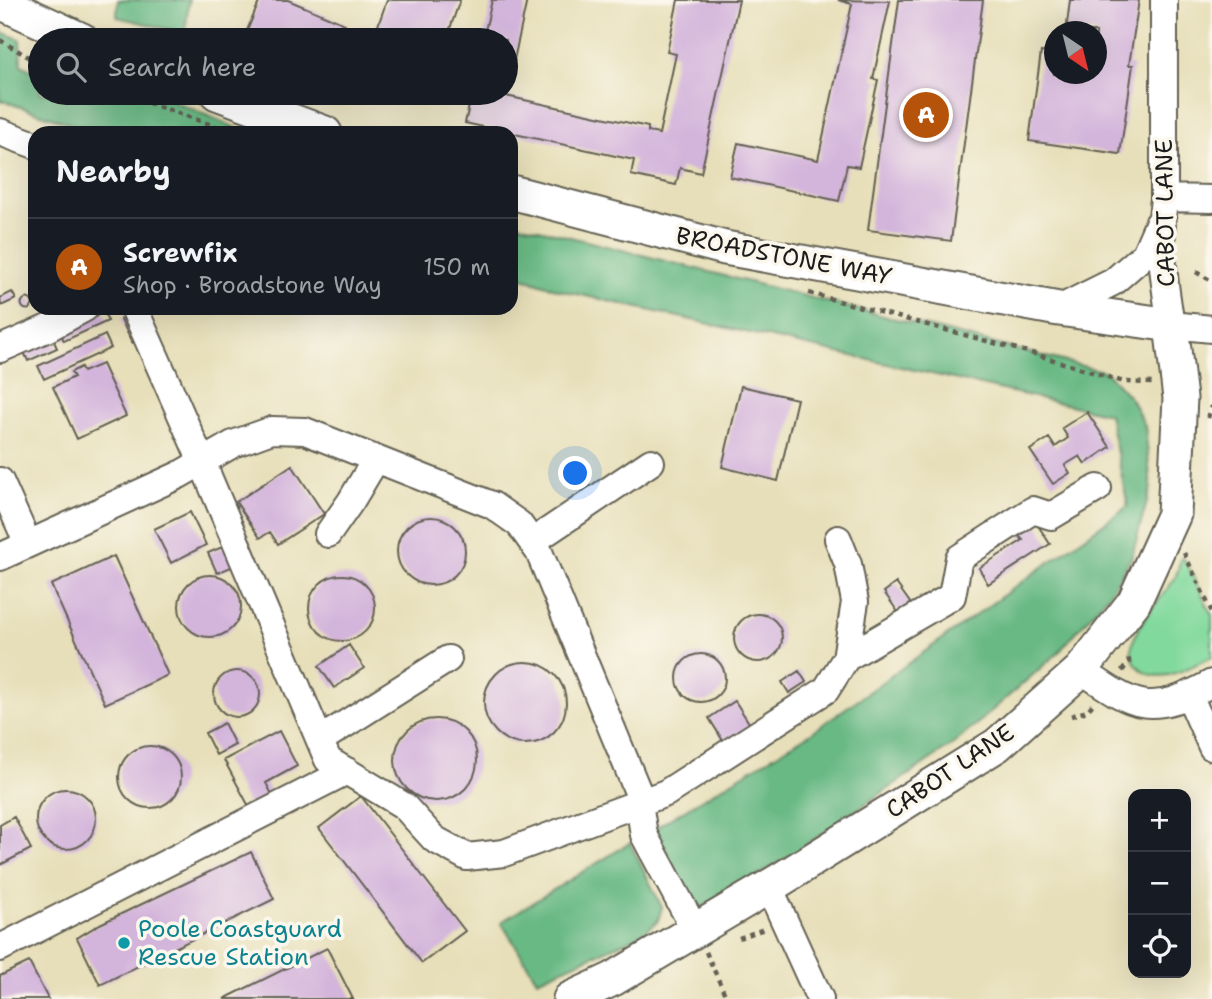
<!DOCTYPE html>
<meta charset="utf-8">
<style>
:root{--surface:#171b24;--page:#242831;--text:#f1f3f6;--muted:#9ea1a6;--line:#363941;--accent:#b45309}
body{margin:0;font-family:"Shantell Sans",sans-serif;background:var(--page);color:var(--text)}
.controls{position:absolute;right:21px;bottom:21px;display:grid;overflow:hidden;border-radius:14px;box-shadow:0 7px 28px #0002}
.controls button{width:63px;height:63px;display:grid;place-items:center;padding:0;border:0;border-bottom:2px solid var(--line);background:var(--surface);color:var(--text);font:35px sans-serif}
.compass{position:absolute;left:1044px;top:21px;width:63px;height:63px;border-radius:50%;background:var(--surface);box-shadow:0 7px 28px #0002;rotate:145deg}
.you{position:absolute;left:576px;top:474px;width:24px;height:24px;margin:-18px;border:5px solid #fff;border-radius:50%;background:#1a73e8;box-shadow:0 0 0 10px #1a73e833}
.badge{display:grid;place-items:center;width:46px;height:46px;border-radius:50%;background:var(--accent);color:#fff;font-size:23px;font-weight:700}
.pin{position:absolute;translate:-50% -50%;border:4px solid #fff;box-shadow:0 2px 7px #0006}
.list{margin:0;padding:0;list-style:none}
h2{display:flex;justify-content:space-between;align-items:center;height:91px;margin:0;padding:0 28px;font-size:30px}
h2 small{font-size:23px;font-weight:400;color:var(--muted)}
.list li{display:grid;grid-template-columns:46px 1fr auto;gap:21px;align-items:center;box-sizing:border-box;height:98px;padding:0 28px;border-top:2px solid var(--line)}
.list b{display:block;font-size:26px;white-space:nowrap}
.list p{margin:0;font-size:23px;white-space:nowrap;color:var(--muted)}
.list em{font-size:23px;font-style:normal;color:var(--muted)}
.icon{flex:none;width:38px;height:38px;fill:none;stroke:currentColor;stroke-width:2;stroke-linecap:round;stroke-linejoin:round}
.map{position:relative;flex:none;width:1212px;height:999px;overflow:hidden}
.search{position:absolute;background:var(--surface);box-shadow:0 7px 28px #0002;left:28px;top:28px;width:490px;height:77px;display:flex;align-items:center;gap:18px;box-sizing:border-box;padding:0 24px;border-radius:38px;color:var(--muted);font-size:26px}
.panel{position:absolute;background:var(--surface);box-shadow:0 7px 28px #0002;left:28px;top:126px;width:490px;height:189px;border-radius:21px}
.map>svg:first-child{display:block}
.green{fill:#82d99d;stroke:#4f7a5c;stroke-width:2}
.forest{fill:#69b984;stroke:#426a50;stroke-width:2}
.building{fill:#d3b4db}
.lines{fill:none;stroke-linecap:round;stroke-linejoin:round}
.minor-casing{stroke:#636053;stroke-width:30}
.major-casing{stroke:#636053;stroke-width:37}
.path{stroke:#636053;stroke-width:4.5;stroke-dasharray:5 5;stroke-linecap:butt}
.minor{stroke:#fff;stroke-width:26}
.major{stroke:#fff;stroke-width:33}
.culture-dot{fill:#0f9aa8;stroke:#fbf7ec;stroke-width:2.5}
.labels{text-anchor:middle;stroke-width:7;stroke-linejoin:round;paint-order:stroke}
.street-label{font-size:24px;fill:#1c1c1c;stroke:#fbf7ec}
.culture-label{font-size:24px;fill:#0d838f;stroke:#fbf7ec;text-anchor:start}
</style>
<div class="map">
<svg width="1212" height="999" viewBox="0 0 1212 999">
<rect width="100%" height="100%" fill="#fbf7ec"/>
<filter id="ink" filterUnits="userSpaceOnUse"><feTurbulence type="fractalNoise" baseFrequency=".0143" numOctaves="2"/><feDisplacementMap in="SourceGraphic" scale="14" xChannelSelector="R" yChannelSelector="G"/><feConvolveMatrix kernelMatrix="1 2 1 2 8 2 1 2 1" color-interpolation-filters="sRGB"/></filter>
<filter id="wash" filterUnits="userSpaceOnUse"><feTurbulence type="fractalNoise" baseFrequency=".00686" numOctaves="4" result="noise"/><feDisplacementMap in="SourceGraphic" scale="28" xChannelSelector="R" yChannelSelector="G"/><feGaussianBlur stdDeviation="1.57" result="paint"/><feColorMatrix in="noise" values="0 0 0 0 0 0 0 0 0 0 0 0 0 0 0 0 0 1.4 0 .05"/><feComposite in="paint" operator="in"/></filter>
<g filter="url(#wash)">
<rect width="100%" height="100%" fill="#e7dfb9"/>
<!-- green -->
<path class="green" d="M1181,558L1185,560L1212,615V657C1192,665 1163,686 1142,670C1110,645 1162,601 1175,578C1178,572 1179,565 1181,558Z"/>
<!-- forest -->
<path class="forest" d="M118,0H189L185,33L117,17Z
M0,32L20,39L21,65L40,75V93H155L248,133H98L0,100Z
M511,222L1106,372L1131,399L1145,426L1151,487L1132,556L1110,593L1059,652L956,742L791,855L719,899L694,910L655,828L811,733L1128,506L1109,414L559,290L511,274Z
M630,843L662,907L658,921L641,935L537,980L501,922Z"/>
<g id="blocks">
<!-- building -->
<path class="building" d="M260,0H288L345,24L339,40H243Z
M387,0H460L446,40H373Z
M492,0H527L507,92L506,40H483Z
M678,0H739L701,173L680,168L676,185L631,175L634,160L465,123L472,93H507L506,96L648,127V132L659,134L676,54L667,52Z
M838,0L890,1L873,79L878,80L859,167L847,165L839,201L730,177L738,143L818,160L852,4Z
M899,0H983L951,241L868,230Z
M1070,0H1139L1129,65H1133L1120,154L1029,141L1041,52L1054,54V74H1096V32H1066Z
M12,292L16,299L1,306L0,298Z
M21.5 304a5.5 5.5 0 1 1 11 0a5.5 5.5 0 1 1-11 0Z
M104,312L108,321L64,341L60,332Z
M129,316L139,340L132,343L121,319Z
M105,335L111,348L44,379L38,366Z
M52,337L57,348L28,361L23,350Z
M102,364L126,416L77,439L53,387L74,377L71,372L81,367L83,372Z
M741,386L797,399L778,481L722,467Z
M1087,412L1110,447L1085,464L1080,456L1065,465L1070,473L1053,484L1030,450L1049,438L1055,447L1068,438L1062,428Z
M292,465L324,514L278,544L270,532L260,538L236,502Z
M190,512L206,545L171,563L154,529Z
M397 551a34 34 0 1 1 68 0a34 34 0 1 1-68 0Z
M1037,524L1050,544L988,584L979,568L1023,540L1019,536Z
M227,545L236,565L217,573L208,553Z
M114,556L168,675L105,704L51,585Z
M309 608a33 33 0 1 1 66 0a33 33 0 1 1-66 0Z
M179 606a31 31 0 1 1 62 0a31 31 0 1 1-62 0Z
M896,583L913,607L900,615L884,592Z
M734 638a24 24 0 1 1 48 0a24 24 0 1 1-48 0Z
M349,645L364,668L334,688L319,666Z
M677 678a24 24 0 1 1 48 0a24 24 0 1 1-48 0Z
M484 703a41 41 0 1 1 82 0a41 41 0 1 1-82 0Z
M214 694a23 23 0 1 1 46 0a23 23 0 1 1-46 0Z
M799,671L806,682L789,693L782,682Z
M735,701L751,726L725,744L709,718Z
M395 760a41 41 0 1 1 82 0a41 41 0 1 1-82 0Z
M224,723L235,745L216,755L205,733Z
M279,731L297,766L266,783L276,802L253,814L224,760Z
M119 777a31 31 0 1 1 62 0a31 31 0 1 1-62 0Z
M36 819a30 30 0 1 1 60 0a30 30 0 1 1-60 0Z
M361,796L465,931L422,963L319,828Z
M14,817L31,849L0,865V825Z
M251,852L274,899L100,985L77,938L100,924Z
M327,948L353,999H224Z
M29,962L48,999H0V976Z"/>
</g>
</g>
<g filter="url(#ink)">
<use href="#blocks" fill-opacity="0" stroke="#636053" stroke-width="2"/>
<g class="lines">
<!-- minor casing -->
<g class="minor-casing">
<path id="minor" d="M1164,0V198C1158,241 1164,282 1171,325L1212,329
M0,132L35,145
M1164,198L1212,199
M134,308L202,462L328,760L404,806L434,839L467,857L504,853L639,803L644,835L695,930
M1059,309L1113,282L1145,254L1158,224
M0,349L48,328L85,308
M0,481L28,544
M328,534L351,501L376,459
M838,539L848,564L855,602L846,658
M532,542L651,462
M0,557L179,475L233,444L272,430L305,431L492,505L519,524L539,552L638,792L639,803L666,793L826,690L846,658L952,596L959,558L1033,510L1051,516L1098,488
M1081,670C1136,708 1150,717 1212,683
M1189,695L1212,747
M320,740L448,659
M769,887L820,999
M0,948L347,771"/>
</g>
<!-- major casing -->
<g class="major-casing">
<path id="major" d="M0,2L82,40
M217,93L325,133
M511,192L725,248L1059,309L1171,325L1180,398L1174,514L1134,602L1081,670L997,745L780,880L613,979L570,999"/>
</g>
<!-- path -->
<path class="path" d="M0,40L40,64
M120,93L235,133
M1196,272L1212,281
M809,293L1035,354L1124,382L1152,383
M1208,418L1212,406
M1184,553L1212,612
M1122,671L1129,662L1128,655
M1071,716L1087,711L1093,704
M739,938L764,929
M706,952L727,999"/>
<!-- minor -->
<use href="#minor" class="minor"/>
<!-- major -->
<use href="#major" class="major"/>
</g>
</g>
<!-- markers -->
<circle class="culture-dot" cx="124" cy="943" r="7"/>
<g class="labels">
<!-- street labels -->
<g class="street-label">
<text transform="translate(1165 213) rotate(-91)" y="8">CABOT LANE</text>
<text transform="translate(784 256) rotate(11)" y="8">BROADSTONE WAY</text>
<text transform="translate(950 771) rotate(-34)" y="8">CABOT LANE</text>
</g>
<!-- culture labels -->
<g class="culture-label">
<text x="138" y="937">Poole Coastguard<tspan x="138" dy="28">Rescue Station</tspan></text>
</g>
</g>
</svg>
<div class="controls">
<button>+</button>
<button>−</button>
<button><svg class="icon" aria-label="locate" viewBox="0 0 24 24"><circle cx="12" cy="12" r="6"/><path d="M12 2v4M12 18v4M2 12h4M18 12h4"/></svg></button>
</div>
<svg class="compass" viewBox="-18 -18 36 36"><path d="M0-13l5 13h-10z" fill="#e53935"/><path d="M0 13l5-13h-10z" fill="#9ea1a6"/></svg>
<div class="you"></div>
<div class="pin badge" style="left:926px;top:115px">A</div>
<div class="search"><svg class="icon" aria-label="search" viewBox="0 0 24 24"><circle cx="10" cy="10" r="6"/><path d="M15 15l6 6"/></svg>Search here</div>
<section class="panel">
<h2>Nearby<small></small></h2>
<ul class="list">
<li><span class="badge">A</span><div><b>Screwfix</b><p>Shop · Broadstone Way</p></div><em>150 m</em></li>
</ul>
</section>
</div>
